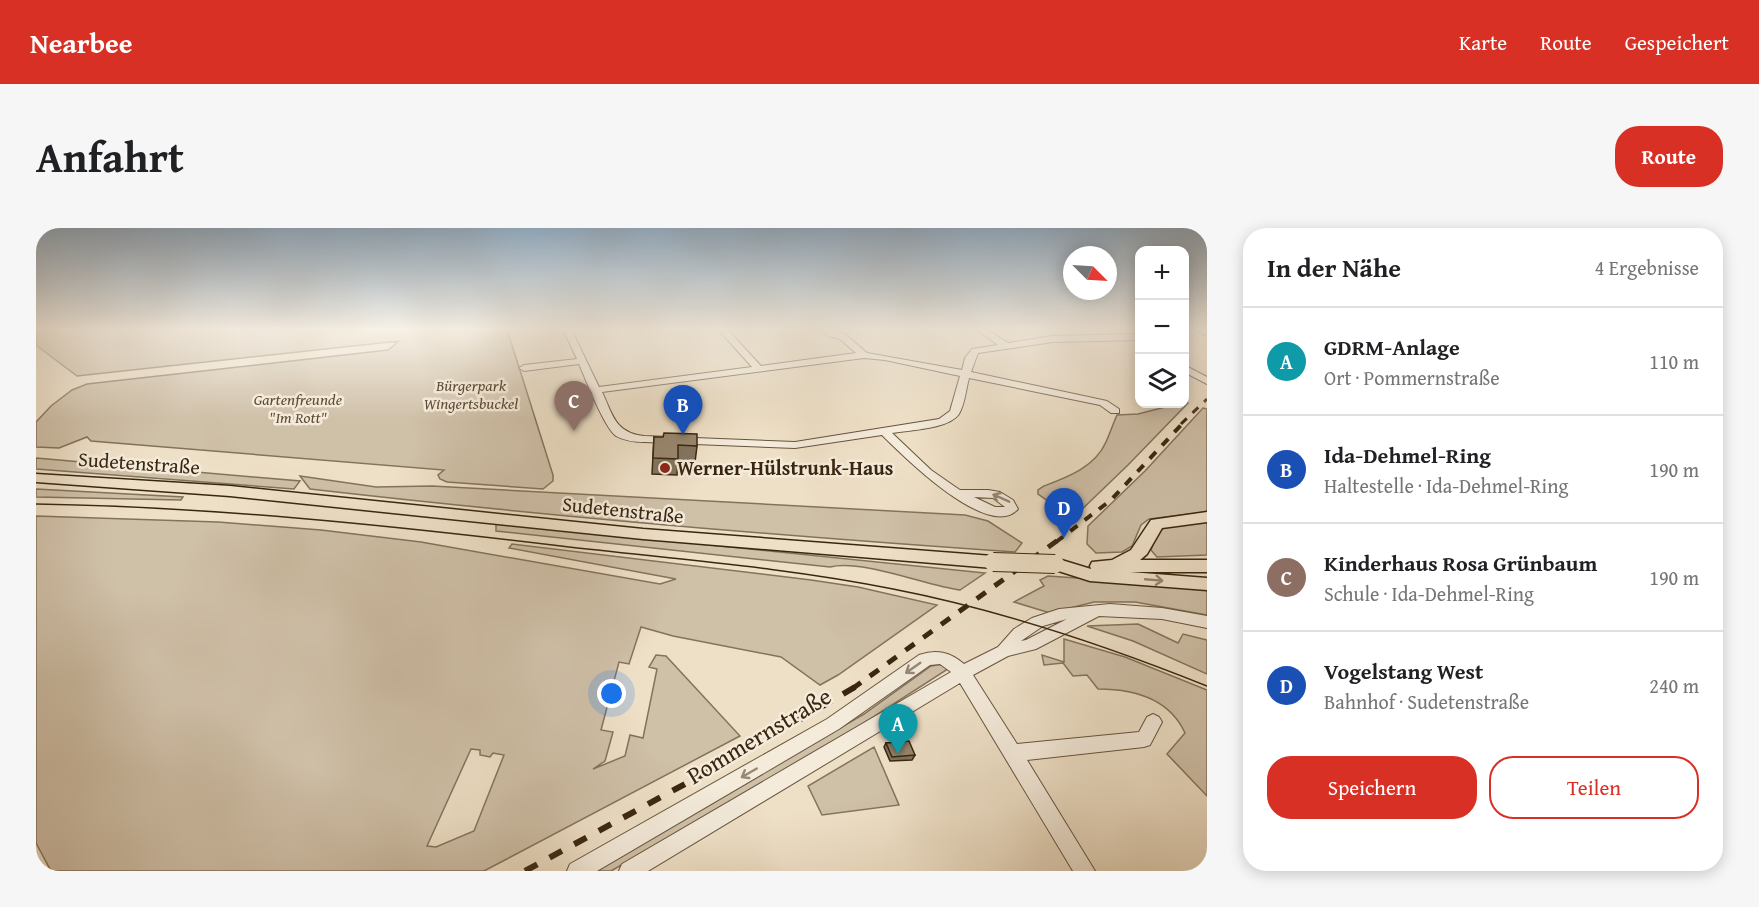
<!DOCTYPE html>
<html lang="de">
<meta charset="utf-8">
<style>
:root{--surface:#fff;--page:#f6f6f6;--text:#202124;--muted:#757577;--line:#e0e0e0;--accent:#d93025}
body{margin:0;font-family:"Gentium Book Plus",serif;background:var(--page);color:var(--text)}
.controls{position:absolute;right:18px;top:18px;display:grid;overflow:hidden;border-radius:12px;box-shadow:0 3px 15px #0003}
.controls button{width:54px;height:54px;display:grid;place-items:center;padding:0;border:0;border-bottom:2px solid var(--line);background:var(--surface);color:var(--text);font:30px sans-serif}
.compass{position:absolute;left:1027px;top:18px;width:54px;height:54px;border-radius:50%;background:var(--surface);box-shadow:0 3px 15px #0003;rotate:114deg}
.you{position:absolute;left:576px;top:466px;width:21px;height:21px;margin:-15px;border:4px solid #fff;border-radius:50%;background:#1a73e8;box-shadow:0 0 0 9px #1a73e833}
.badge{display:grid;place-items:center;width:39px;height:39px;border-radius:50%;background:var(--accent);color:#fff;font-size:20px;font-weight:700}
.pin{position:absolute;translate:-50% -50px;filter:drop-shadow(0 2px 3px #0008)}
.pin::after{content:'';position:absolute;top:32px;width:21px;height:18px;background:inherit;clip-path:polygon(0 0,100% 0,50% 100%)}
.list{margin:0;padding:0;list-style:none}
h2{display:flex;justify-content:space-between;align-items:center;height:78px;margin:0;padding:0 24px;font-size:26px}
h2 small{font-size:20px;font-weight:400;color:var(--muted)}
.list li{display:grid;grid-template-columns:39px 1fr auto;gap:18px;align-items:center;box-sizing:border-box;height:108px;padding:0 24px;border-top:2px solid var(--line)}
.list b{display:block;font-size:22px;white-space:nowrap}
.list p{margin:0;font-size:20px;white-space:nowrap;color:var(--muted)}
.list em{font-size:20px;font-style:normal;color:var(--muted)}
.actions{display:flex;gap:12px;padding:18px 24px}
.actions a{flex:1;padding:14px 0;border:2px solid var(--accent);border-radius:24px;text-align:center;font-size:21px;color:var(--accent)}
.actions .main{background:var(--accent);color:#fff}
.icon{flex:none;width:33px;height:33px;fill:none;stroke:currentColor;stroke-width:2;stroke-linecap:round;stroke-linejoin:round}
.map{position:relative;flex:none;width:1171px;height:643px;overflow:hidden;border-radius:24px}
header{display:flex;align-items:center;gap:36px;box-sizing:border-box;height:84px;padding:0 30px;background:var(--accent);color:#fff}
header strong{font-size:28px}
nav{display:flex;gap:33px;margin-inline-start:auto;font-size:21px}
.intro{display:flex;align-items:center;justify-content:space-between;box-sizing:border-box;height:144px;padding:0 36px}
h1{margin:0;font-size:42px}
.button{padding:15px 27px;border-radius:24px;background:var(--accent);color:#fff;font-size:21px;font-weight:700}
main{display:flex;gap:36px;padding:0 36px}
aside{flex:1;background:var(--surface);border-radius:24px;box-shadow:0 3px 15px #0003}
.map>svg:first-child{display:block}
.green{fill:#cfc0a8;stroke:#84735c;stroke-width:1.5;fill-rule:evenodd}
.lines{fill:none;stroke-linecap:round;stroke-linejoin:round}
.minor-casing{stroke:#67543e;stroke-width:2}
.major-casing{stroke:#3a2610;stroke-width:3}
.minor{fill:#f4ebdb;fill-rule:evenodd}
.major{fill:#eee0c7;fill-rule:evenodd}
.tram{stroke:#3a2610;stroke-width:1.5}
.rail-far3{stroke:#3a2610;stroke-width:3;stroke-dasharray:8 8;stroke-linecap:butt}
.rail-far2{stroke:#3a2610;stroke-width:4;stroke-dasharray:9 9;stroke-linecap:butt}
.rail-far1{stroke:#3a2610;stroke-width:5;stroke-dasharray:11 11;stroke-linecap:butt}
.rail{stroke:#3a2610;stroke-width:6;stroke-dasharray:14 14;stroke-linecap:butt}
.major-bridge-casing{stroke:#3a2610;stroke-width:20;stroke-linecap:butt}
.major-bridge{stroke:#eee0c7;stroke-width:18}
.wall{fill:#83745f;stroke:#3a2610;stroke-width:1.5}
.building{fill:#98876f;stroke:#3a2610;stroke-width:1.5}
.oneway{stroke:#978876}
.oneway2{stroke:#94836c}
.poi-dot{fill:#8f2418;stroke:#f4ebdb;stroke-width:2}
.labels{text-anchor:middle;stroke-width:5;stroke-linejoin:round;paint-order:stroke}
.far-park-label{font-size:16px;font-style:italic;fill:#5f4c36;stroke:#f4ebdb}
.street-label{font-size:20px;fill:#3a2610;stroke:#f4ebdb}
.poi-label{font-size:20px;font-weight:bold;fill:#3a2610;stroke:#f4ebdb;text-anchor:start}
.near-street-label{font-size:24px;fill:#3a2610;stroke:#f4ebdb}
</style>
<header>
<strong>Nearbee</strong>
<nav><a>Karte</a><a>Route</a><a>Gespeichert</a></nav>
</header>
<div class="intro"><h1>Anfahrt</h1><a class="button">Route</a></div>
<main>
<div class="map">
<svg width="1171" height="643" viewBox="0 0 1171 643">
<rect width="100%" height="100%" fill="#eee0c7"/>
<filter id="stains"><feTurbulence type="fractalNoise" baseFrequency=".00333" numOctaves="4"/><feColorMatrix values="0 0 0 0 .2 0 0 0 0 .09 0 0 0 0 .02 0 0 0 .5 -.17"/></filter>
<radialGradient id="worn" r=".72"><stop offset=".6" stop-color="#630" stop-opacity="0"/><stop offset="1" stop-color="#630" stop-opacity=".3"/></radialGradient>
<!-- green -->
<path class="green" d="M0,101H471L517,247V253L507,261L411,254L404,251L402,247L408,242L55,213L51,209L23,220L0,219V194L15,178L36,162L51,156L352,122L363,113L41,148L0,117Z
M1149,174L1152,175L1092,237L1040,287L1015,275L1002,266V262L1008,258C1032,249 1059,239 1070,214C1074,205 1077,196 1081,187L1102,186Z
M1167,180L1171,181V284L1113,291L1105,297L1096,318L1086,324L1060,325L1051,316L1052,298L1109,243Z
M0,230L264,253L258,261L0,241Z
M264,248L340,259L396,258L929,287L952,293L986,315L979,324C744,308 509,288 274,261Z
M0,261L147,269L145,272L0,269Z
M0,288L182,294L285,302L385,314L624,356L640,351L473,320L476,316L775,352L822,359L901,377L802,447L784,457L745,429L637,408L605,399L593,436L583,434L565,502L577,504L569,533L557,541L589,528L594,507L607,510L621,441L613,439L620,427L630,428L704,508L448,643H15L0,615ZM435,521L444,522V527L454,529L457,525L468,527L438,603L400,619L391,618Z
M1171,293V327L1121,329L1115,322L1122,303L1136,296Z
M460,295L949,345L924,362C889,357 826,331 794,339L460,303Z
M1012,348L1171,359V387L1099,374H1058L1014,385L978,374L1008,358L1004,352Z
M1102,396L1142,415L1147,406L1171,412V446L1097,413L1051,398Z
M1028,411L1089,429L1171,462V568L1131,526L1149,505C1133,470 1098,461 1062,461L1051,447L1037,448L1027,435L1008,437L1006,427L1028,434Z
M907,436L915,439L794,517L575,643H559L828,486L895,438Z
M838,519L863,577L786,587L772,558Z"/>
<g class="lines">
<!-- minor casing -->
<g class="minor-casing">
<path id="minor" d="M527,101H535L563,159L716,139L682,101H691L725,138L820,125L804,111L792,108L785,101H794L810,107L831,125L926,142L929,130L936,121L962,117L940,101H950L972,115L1017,108L1104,106V112L1017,114L942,125L935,144L1071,173L1083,181V185H1075L1064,177L933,150C930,161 929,176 923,186C913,201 874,202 856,205L895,242L918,258L924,262H952L964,264L977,272L982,281C953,314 866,227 846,207L759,220L608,214C599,214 589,213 580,208C568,199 550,152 543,136L488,143L483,140L488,137L541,131ZM828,130L849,132L924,148L914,183L903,191L759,214L608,208C579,205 577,187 566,164ZM938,269L957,270L969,279H959Z
M1158,101L1171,102V108Z
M1148,137L1171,149V156L1148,144Z
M1074,376L1126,380L1171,388V400L1126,391L1063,388L1000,421L972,428L937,447L981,516L1103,504L1111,489L1117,486L1123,489L1126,494L1114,517L1108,519L991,532L1059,643H1037L924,455L612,643H583L586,636L915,444L904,436L894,437L803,501L561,643H531L534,636L791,491L883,427C901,421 914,424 928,436L962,419L978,401L996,390L1023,381ZM1031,391L990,412L985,413L1007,398Z"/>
</g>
<!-- major casing -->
<g class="major-casing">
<path id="major" d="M0,246L194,258L607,301L957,328L963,330L965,334L963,338L957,340L607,311L194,268L0,254Z
M1171,284V294L1126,300L1111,326L1104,332H1171V344H1094L1171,350V362L1054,353L1013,340L1011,336L1013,332L1019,330L1055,341L1054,338L1056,334L1076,332L1095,322L1115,292Z"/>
</g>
<!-- minor -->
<use href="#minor" class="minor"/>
<!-- major -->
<use href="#major" class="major"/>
<!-- tram -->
<path class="tram" d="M0,276C176,279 350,297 525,318C636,331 748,339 857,361C965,382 1069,417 1171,458"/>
<!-- rail-far3 -->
<path class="rail-far3" d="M1145,196L1171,171"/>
<!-- rail-far2 -->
<path class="rail-far2" d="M1020,314L1075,272L1147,195"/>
<!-- rail-far1 -->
<path class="rail-far1" d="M816,461L1022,312"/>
<!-- rail -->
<path class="rail" d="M489,643L717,519L819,459"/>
<!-- major-bridge casing -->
<g class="major-bridge-casing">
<path id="major-bridge" d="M957,334L1019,336"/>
</g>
<!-- major-bridge -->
<use href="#major-bridge" class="major-bridge"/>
</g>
<!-- wall -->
<path class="wall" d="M618,209L661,218L659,234L642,233L641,247L616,246Z
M850,515L879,527L876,532L854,533L848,519Z"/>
<!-- building -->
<path class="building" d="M628,205L661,206V218L642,217V231L617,230L618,209H627Z
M873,513L879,527L856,529L850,515Z"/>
<!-- one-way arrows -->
<defs><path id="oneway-shaft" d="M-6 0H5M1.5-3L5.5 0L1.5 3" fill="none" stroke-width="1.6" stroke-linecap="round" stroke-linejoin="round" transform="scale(1.5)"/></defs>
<g class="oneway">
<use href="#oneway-shaft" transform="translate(965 270) rotate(-156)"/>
<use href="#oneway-shaft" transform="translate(877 440) rotate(145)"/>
<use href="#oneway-shaft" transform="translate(713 545) rotate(150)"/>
</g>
<use class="oneway2" href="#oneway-shaft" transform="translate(1118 352) rotate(5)"/>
<!-- sky -->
<linearGradient id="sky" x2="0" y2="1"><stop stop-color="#92acc2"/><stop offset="0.53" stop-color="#f7f1e6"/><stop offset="1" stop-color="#f7f1e6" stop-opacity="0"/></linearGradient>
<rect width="1171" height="191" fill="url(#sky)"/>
<!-- markers -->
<circle class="poi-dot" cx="629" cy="240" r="6"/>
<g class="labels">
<!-- far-park labels -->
<g class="far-park-label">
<text x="435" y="163">Bürgerpark<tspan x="435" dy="18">Wingertsbuckel</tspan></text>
<text x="262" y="177">Gartenfreunde<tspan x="262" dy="18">"Im Rott"</tspan></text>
</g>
<!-- street labels -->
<g class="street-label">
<text transform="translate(103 235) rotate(4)" y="7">Sudetenstraße</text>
<text transform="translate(587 282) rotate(6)" y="7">Sudetenstraße</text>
</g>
<!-- poi labels -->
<g class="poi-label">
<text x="641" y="247">Werner-Hülstrunk-Haus</text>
</g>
<!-- near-street labels -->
<g class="near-street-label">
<text transform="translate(723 508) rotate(-31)" y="8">Pommernstraße</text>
</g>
</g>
<rect width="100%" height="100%" filter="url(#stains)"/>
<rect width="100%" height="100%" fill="url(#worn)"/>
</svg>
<div class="controls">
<button>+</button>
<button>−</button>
<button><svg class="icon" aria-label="layers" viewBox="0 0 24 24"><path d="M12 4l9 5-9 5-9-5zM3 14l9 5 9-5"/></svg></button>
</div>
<svg class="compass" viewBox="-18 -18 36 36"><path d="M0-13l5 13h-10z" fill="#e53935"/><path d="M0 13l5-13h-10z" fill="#757577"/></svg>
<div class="you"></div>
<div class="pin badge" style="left:862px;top:526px;background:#0f9aa8">A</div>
<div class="pin badge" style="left:647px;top:207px;background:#1a4fb4">B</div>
<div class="pin badge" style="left:538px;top:203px;background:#8d6e63">C</div>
<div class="pin badge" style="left:1028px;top:310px;background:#1a4fb4">D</div>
</div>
<aside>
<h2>In der Nähe<small>4 Ergebnisse</small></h2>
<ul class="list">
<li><span class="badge" style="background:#0f9aa8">A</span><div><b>GDRM-Anlage</b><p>Ort · Pommernstraße</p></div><em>110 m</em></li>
<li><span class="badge" style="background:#1a4fb4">B</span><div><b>Ida-Dehmel-Ring</b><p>Haltestelle · Ida-Dehmel-Ring</p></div><em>190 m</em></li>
<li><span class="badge" style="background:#8d6e63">C</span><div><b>Kinderhaus Rosa Grünbaum</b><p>Schule · Ida-Dehmel-Ring</p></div><em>190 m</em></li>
<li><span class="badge" style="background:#1a4fb4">D</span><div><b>Vogelstang West</b><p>Bahnhof · Sudetenstraße</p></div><em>240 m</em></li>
</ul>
<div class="actions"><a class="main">Speichern</a><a>Teilen</a></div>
</aside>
</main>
